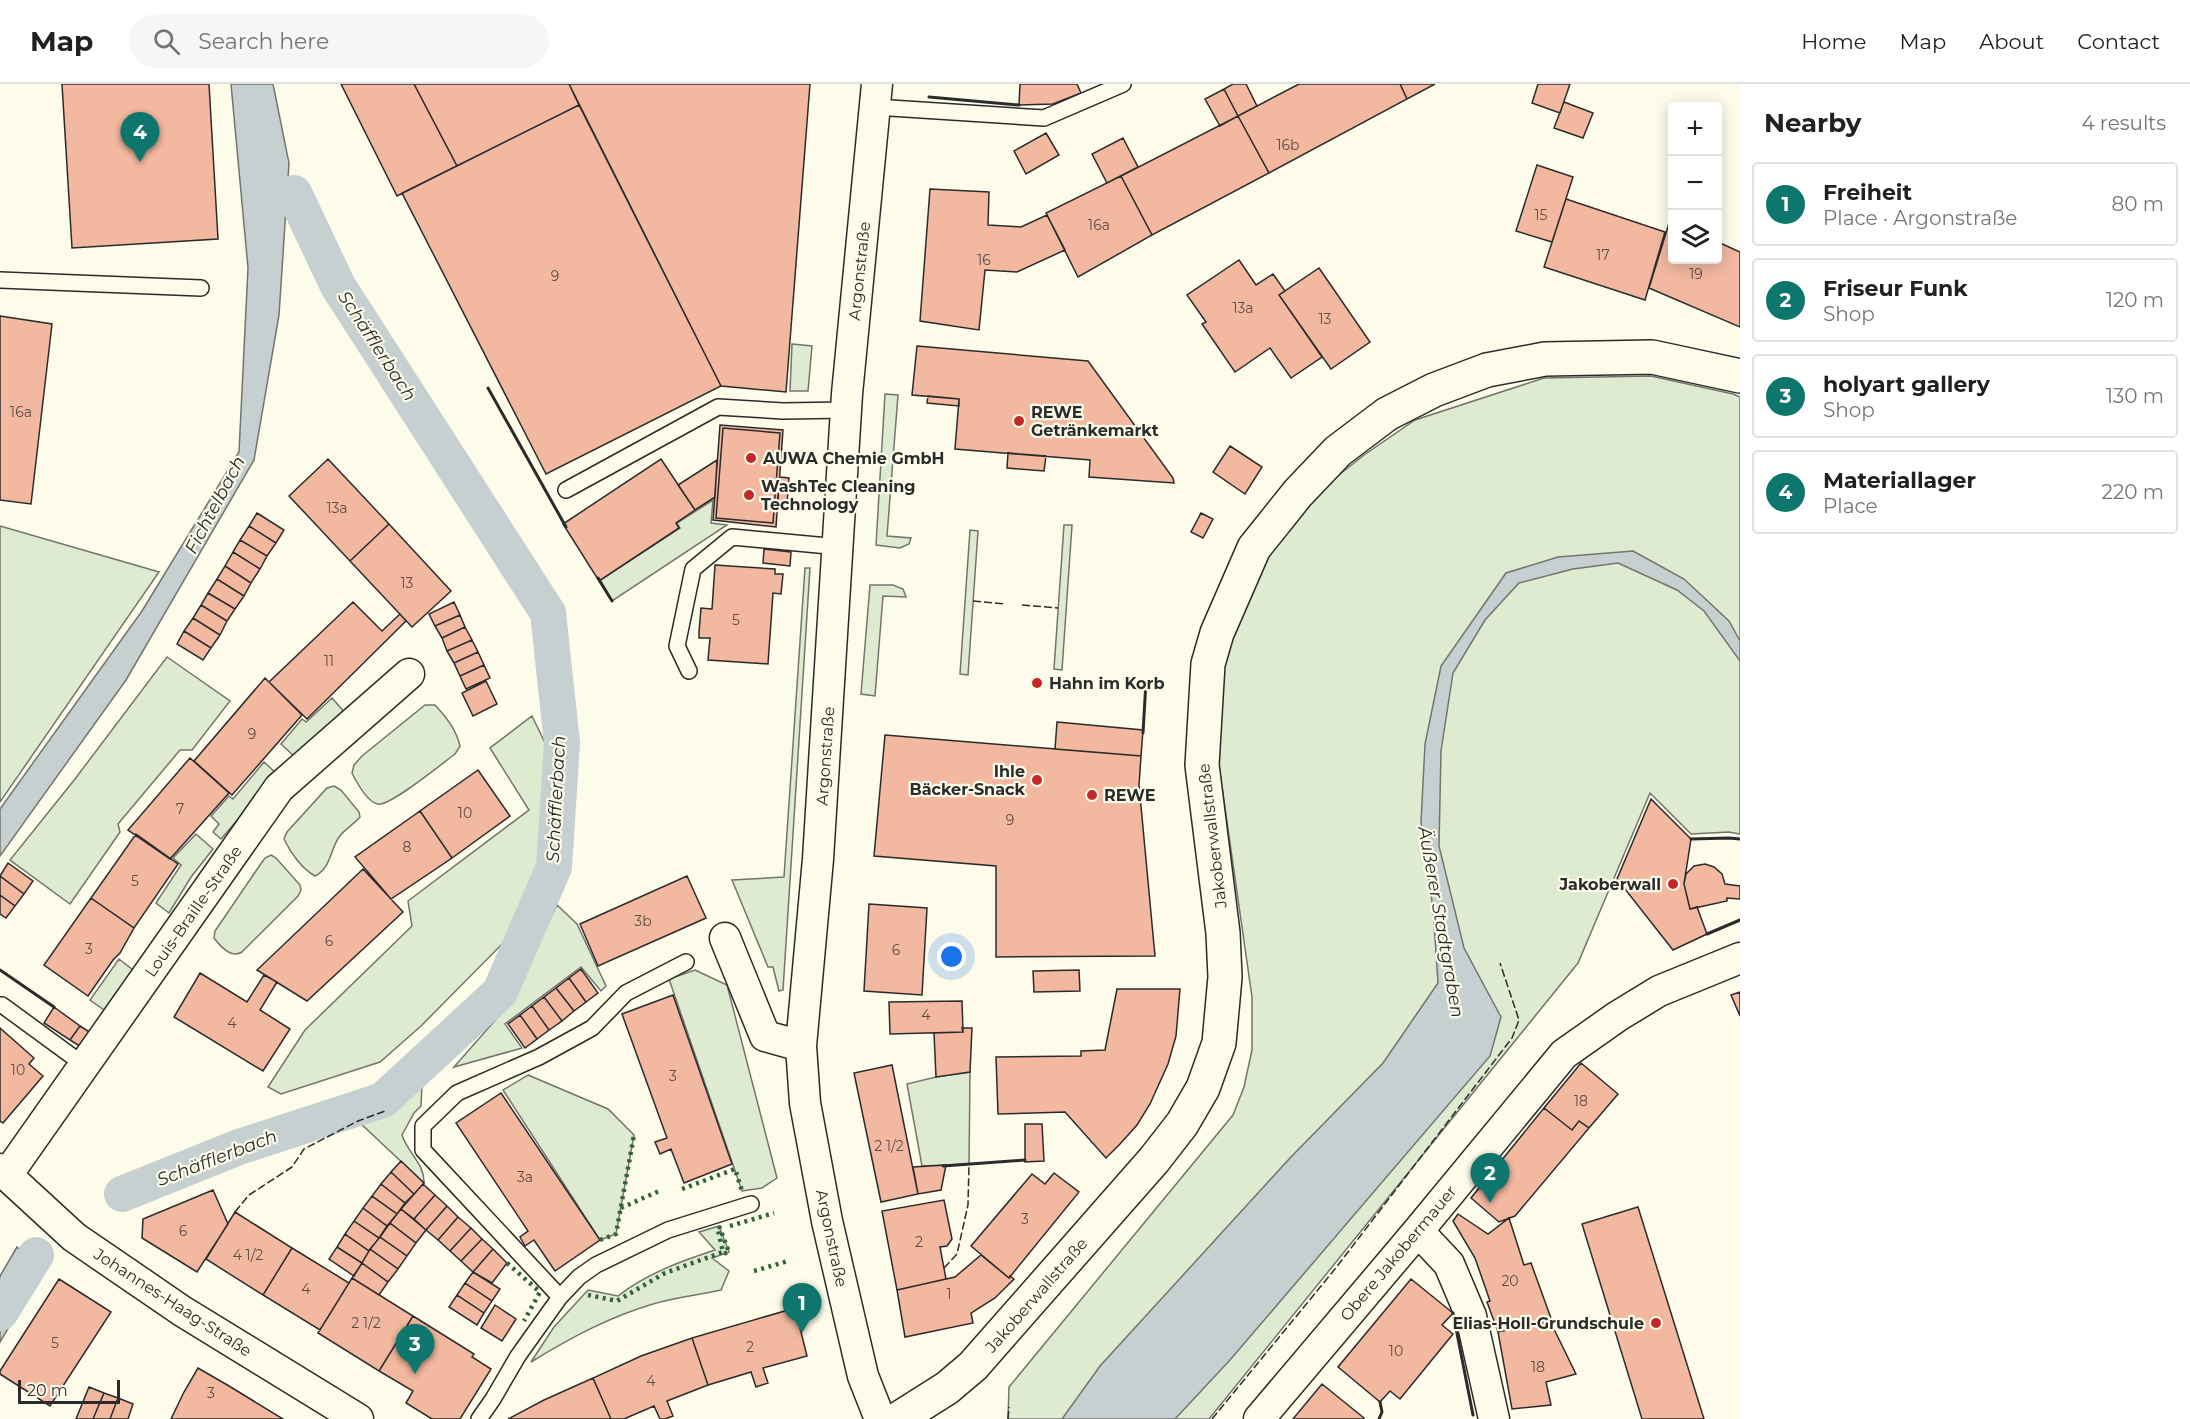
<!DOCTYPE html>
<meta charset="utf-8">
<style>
:root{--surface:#fff;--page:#f6f6f6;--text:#202124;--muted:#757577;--line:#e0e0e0;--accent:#0f766e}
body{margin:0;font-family:Montserrat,sans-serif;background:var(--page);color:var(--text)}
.controls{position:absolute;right:18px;top:18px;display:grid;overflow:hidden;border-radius:6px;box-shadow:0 3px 15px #0003}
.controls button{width:54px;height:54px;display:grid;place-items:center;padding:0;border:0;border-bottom:2px solid var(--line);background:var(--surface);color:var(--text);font:30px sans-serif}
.scale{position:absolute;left:18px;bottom:15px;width:102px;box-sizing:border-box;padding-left:6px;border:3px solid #2b2b2b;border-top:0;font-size:16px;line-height:21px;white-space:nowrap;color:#2b2b2b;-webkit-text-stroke:4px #fdfbea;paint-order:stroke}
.you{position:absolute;left:952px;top:873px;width:21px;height:21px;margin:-15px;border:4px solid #fff;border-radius:50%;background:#1a73e8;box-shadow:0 0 0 9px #1a73e833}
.badge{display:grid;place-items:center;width:39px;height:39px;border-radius:50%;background:var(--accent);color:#fff;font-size:20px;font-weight:700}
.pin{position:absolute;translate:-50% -50px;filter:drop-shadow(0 2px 3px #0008)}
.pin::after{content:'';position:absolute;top:32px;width:21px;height:18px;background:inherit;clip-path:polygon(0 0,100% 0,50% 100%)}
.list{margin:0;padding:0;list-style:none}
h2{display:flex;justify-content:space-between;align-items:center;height:78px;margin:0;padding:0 24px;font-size:26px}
h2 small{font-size:20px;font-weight:400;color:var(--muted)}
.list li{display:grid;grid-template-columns:39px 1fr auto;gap:18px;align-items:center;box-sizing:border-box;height:84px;margin:0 12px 12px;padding:0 12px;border:2px solid var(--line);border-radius:6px}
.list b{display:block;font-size:22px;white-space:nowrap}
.list p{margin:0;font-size:20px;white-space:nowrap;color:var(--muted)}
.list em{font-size:20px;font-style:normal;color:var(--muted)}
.icon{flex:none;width:33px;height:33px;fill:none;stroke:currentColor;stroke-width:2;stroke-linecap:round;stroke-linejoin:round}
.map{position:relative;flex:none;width:1740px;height:1335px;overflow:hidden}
header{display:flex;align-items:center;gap:36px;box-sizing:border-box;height:84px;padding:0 30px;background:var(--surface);border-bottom:2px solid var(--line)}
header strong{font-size:28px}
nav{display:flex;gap:33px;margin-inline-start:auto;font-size:21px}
.search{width:420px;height:54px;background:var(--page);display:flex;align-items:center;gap:15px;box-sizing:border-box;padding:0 21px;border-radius:33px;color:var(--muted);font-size:22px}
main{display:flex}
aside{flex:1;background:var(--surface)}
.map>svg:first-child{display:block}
.green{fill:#deebd1;stroke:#74746e;stroke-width:1.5}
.water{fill:#c7d0d0;stroke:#74746e;stroke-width:1.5}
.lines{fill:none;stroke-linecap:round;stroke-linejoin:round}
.canal{stroke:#c7d0d0;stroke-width:36}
.building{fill:#f2b8a0;stroke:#2b2b2b;stroke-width:1.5;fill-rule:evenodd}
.lane-casing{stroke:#2b2b2b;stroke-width:18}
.street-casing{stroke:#2b2b2b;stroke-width:33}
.secondary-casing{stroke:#2b2b2b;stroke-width:36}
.lane{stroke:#fdfbea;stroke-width:15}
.street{stroke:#fdfbea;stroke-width:30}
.secondary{stroke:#fdfbea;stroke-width:33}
.hedge{stroke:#34623c;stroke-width:4.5;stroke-dasharray:3 4.5;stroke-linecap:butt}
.fence{stroke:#2b2b2b;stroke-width:1.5;stroke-dasharray:8 3;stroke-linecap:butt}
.wall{stroke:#2b2b2b;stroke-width:3}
.poi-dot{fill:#c62828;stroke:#fdfbea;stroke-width:2}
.labels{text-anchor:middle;stroke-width:4.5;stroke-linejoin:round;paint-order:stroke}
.number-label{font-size:14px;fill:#5d4e48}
.street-label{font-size:16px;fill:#2b2b2b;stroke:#fdfbea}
.poi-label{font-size:16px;font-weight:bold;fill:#2b2b2b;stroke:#fdfbea;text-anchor:start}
.water-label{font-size:18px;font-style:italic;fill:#2b2b2b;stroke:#fdfbea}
</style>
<header>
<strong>Map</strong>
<div class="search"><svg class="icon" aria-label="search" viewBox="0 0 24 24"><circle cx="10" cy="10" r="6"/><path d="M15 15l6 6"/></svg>Search here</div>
<nav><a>Home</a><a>Map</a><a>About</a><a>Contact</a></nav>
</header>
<main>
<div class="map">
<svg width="1740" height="1335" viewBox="0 0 1740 1335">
<rect width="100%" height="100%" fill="#fdfbea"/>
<!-- green -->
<path class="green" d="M792,260L812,262L808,307H790Z
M1651,292L1733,310L1740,313V750L1729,748L1691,750L1650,709L1578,879L1209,1335H1008L1009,1303L1233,1031L1244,1003L1252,966V913L1219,682L1222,584L1236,536L1269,468L1315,410L1364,371L1415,336L1544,294Z
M885,310L898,311L887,452L911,454L909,460L900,464L876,461Z
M713,416L711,439L727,441L612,517L599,497L680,444L677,439Z
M1064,441H1072L1062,586L1054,585Z
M0,442L159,488L0,718Z
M970,446L978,447L968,591L960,590Z
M805,484H810L783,906L779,907L773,883H768L732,796L784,793Z
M870,501H893L903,505L906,513L883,512L875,612L861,610Z
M167,573L230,617L192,666H180L118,740L120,748L70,820L10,776L75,695Z
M332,614L347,631L295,673L281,660L302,635L306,638Z
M425,621H435C446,633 456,645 460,662L455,670C443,679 389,723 378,720C367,718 357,699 352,689L354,681L362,672Z
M532,632L548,665L546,777L512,850L421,942L380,978L281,1010L268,1003L305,946L412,842L408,817L529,726L490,664Z
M264,678L277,690L221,755L213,748L219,740L211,732L229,712L233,715Z
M334,702L341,706L359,728L360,733C354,740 344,746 339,753C330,766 331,784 315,792C302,785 290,768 284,755L287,748L327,704Z
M196,750L213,765L191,793L169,829L156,819L181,781L173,774Z
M271,771L276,774L300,801L301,806L298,812L242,868C231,875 220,862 214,854L215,847L260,781L265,774Z
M557,821L577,840L606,902L601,907L581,883L505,940L522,964L454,983L505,925Z
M119,875L133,886L104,926L90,916Z
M695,886L727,901L777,1094L762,1104L742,1107L669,895Z
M970,988L969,1080L922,1082L907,1000L936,993Z
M528,991L608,1025L634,1051L616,1150L600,1156L503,1006Z
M422,1001L421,1022L414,1029L402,1051C407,1068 425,1080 424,1099L358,1037L385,1027Z
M719,1142L729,1168L712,1174L729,1187L721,1206C699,1211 675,1213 653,1220C609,1233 570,1254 531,1278L554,1243L588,1206L618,1212C646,1190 681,1177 715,1166L699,1148Z"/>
<!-- water -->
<path class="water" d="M231,0H273L289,79L279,231L254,376L126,596L0,772V725L142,527L239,368L248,184Z
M1633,467L1684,495L1729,537L1740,557V577L1704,527L1677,506L1618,479L1573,485L1519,499L1485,536L1453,589L1441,667L1439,762L1464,864L1501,933L1490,972L1230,1276L1175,1335H1062L1100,1282L1290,1074L1383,979L1438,899L1433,825L1421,738L1425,660L1441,582L1506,489L1558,473Z
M17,1163L43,1186L0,1258V1192Z"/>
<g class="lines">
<!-- canal -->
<path class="canal" d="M122,1110L239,1063L383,1016L500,908L554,783L562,659L548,529L338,202L294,109
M0,1229L36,1171"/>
</g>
<!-- building -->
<path class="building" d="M62,0H209L218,155L72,164Z
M341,0H414L457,82L397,112Z
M414,0H569L579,21L457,82Z
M569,0H810L786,308L721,302Z
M1020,0H1077L1081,9L1053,20L1019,21Z
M1233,0H1246L1257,22L1238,32L1224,5Z
M1299,0H1400L1407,15L1269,89L1238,32Z
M1400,0H1435L1407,15Z
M1538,0H1570L1560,29L1532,19Z
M1224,5L1238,32L1220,42L1205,15Z
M1564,18L1593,29L1583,54L1554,44Z
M579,21L721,302L546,390L402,109Z
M1238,32L1269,89L1152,151L1121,92Z
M1046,49L1059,71L1026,90L1014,67Z
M1123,54L1138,83L1107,99L1092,70Z
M1537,81L1573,93L1552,158L1516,147Z
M1121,92L1152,151L1078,193L1046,129Z
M930,105L989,108L988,141L1021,143L1047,131L1065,166L1017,188L985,186L979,246L920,237Z
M1566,115L1665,148L1645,216L1544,183Z
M1670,136L1672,138V176H1718V158L1740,168V243L1649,204Z
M1239,176L1256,201L1273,190L1285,207L1279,211L1322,273L1291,294L1270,264L1235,288L1202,240L1206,238L1187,211Z
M1319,184L1370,258L1331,285L1279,211Z
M0,232L52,240L31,420L0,416Z
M917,262L1088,277L1173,394L1174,399L1089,393L1090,376L955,365L959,315L912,311Z
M928,312L959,315V322L927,319Z
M720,341L783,346L776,443L713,436ZM723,344L780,349L773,439L716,434Z
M723,344L780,349L773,439L716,434Z
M1230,362L1262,383L1245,410L1213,388Z
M1008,369L1046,372L1044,387L1007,384Z
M328,375L389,440L350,477L289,412Z
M661,375L695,426L676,439L679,444L599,497L563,440Z
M717,376L715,413L695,426L678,401Z
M780,393L789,394L787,420H777Z
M257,429L284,446L276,459L249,442Z
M1201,429L1213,435L1203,454L1191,448Z
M389,440L451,507L412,543L350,477Z
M249,442L276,459L267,472L240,456Z
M240,456L267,472L260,485L233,468Z
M764,465L791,468L790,482L763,479Z
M233,468L260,485L251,499L225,482Z
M715,481L775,485V490H783L781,510L773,509L768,580L708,576L710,554H699V548L701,524L712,525Z
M225,482L251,499L244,512L217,495Z
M217,495L244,512L235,525L208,509Z
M208,509L235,525L227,537L201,521Z
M353,518L382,547L400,530L406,537L307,635L269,598Z
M454,518L460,531L435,542L429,530Z
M201,521L227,537L220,551L193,534Z
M460,531L465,543L442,554L435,542Z
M193,534L220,551L211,564L184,547Z
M465,543L472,556L447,567L442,554Z
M184,547L211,564L203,576L177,560Z
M472,556L478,568L454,579L447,567Z
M478,568L484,581L460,592L454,579Z
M484,581L490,594L466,605L460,592Z
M265,594L302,631L232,711L194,677Z
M486,597L497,620L473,632L462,609Z
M1057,638L1143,646L1141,672L1055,665Z
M885,651L1141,672L1139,701L1155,872L996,873V782L874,772Z
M190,674L229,709L170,775L128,746Z
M478,686L510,732L452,774L420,727Z
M1651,715L1691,755L1684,800L1690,825L1697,823L1707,850L1673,866L1617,795Z
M420,727L452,774L391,815L355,773Z
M136,750L178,780L134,844L91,814Z
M8,779L33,797L24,810L0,792Z
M1705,780L1714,783L1722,790L1725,800L1740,802V815L1727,814V817L1690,825L1684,800L1686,790L1694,782Z
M363,785L403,828L307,917L257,886Z
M0,792L24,810L15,822L0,811Z
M687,792L706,834L598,882L580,840Z
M0,811L15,822L6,834L0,830Z
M91,814L134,844L120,869L113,876L88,912L44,881Z
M869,820L927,824L922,911L864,907Z
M581,885L598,909L586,918L569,894Z
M1079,886L1080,907L1034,908L1033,887Z
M200,889L247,918L264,891L277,898L260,926L290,945L263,987L174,933Z
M569,894L586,918L574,927L556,904Z
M556,904L574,927L562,937L544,913Z
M1117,905H1180L1176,952L1168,980L1150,1020L1137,1041L1120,1060L1106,1074L1065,1028L998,1030L996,973L1081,972V967L1105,966Z
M1740,908V932L1731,911Z
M673,911L732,1080L684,1099L671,1065L660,1070L655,1058L667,1054L622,930Z
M544,913L562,937L549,946L532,922Z
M962,917L963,948L890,950L889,918Z
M532,922L549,946L537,955L520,931Z
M54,923L80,942L70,956L44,939Z
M520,931L537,955L525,964L508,940Z
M80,942L91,949L81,963L70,956Z
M0,944L34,974L29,980L43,992L3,1039L0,1037Z
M962,944H972L970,988L936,993L934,949L963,948Z
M1581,979L1618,1010L1589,1044L1579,1037L1572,1046L1544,1024Z
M892,981L918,1110L881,1118L854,989Z
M501,1009L600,1156L555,1187L534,1156L525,1162L520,1153L528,1147L456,1039Z
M1544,1024L1572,1046L1579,1037L1589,1044L1515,1132L1499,1138L1471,1114Z
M1025,1040H1042L1044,1077L1025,1078Z
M401,1077L424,1099L414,1110L391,1088Z
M946,1081L941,1106L918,1110L913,1083Z
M391,1088L414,1110L405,1119L381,1100Z
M1054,1089L1079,1108L1009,1194L971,1162L1032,1090L1045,1100Z
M381,1100L405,1119L397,1130L372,1112Z
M423,1100L435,1111L414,1135L401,1125Z
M213,1106L228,1140L197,1188L142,1154L143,1135Z
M435,1111L447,1122L426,1146L414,1135Z
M372,1112L397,1130L387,1142L363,1124Z
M944,1116L952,1155L947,1162L940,1163L946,1195L897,1206L882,1127Z
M447,1122L458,1133L438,1156L426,1146Z
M1638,1123L1704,1335H1642L1582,1140Z
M363,1124L387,1142L379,1154L354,1137Z
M401,1125L426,1146L416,1159L390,1139Z
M235,1128L292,1164L263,1211L206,1175Z
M1458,1130L1488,1150L1509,1134L1524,1181L1531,1179L1552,1237L1498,1248L1487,1218L1490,1217L1475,1174L1453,1137Z
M458,1133L471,1144L450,1167L438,1156Z
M354,1137L379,1154L369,1167L345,1150Z
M390,1139L416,1159L407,1172L380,1153Z
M471,1144L482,1155L461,1177L450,1167Z
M345,1150L369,1167L362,1179L337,1163Z
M380,1153L407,1172L398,1185L370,1165Z
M482,1155L493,1165L473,1188L461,1177Z
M337,1163L362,1179L354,1192L329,1175Z
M292,1164L349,1199L320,1246L263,1211Z
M370,1165L398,1185L388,1198L362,1179Z
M493,1165L507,1179L492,1199L473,1188Z
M981,1171L1009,1194L1010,1192L1014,1195L995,1214L971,1229L973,1239L905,1253L897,1206L955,1193Z
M362,1179L388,1198L379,1211L352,1194Z
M473,1188L500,1205L492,1217L465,1199Z
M352,1194L413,1232L379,1287L318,1249Z
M59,1195L111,1228L50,1322L0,1290V1287Z
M1411,1195L1453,1229L1442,1241L1453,1250L1400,1315L1390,1307L1380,1318L1338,1283Z
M465,1199L492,1217L484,1229L457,1211Z
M457,1211L484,1229L477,1241L449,1223Z
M495,1221L516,1235L502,1257L481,1244Z
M795,1224L807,1272L763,1284L768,1299L756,1303L751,1288L708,1301L692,1254Z
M413,1232L474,1270L472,1273L491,1285L460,1335H432L406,1319L413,1307L379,1287Z
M1550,1237L1576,1290L1546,1298L1551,1321L1512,1325L1498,1248Z
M692,1254L708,1301L667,1317L673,1332L665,1335H660L654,1322L624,1335H611L593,1294L641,1272Z
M198,1284L229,1302L283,1335H171L184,1308Z
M593,1294L611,1335H508L544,1316Z
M1322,1300L1364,1334L1363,1335H1293Z
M89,1303L104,1309L93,1335H76Z
M104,1309L118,1314L110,1335H93Z
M118,1314L133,1320L128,1335H110Z"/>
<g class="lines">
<!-- lane casing -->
<g class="lane-casing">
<path id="lane" d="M875,23L1044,34L1123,0
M0,196L201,204
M566,406L718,323L783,327L847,326
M689,587L677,562L693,485L732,453L839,463
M2,921L84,981
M560,1213L423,1066V1042L457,1009L539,973L592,944L626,909L686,878
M479,1335L493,1315L518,1272L560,1213L579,1193L596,1181L668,1146L751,1120"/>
</g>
<!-- street casing -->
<g class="street-casing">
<path id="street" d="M877,0L847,310L818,775L801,962L805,1019L827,1137L863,1292L880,1335
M725,854L765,952L801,962
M0,1085L74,1153L182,1227L358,1335
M7,1091L279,704L409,590
M1418,1147L1449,1180L1471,1232L1494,1335
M1259,1335L1418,1147L1564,970L1618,932L1659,907L1740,874"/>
</g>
<!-- secondary casing -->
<g class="secondary-casing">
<path id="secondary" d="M898,1335L947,1304L973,1282L1154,1076L1182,1040L1203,1004L1219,959L1225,893L1223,849L1202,681L1208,580L1217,549L1254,464L1298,409L1338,367L1387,330L1434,306L1487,286L1545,275L1652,273L1740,292"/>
</g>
<!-- lane -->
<use href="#lane" class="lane"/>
<!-- street -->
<use href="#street" class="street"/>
<!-- secondary -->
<use href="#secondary" class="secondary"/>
<!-- hedge -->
<path class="hedge" d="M682,1105L735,1085L742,1107
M621,1124L659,1107
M719,1142L729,1168L723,1170
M730,1142L774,1129
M600,1156L616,1150L634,1051
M507,1179L540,1208L524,1237
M754,1187L788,1177
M588,1211L617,1217L665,1189L723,1168L718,1146"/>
<!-- fence -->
<path class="fence" d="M973,517L1005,520
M1022,521L1058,524
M235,1128L249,1111L292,1083L304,1065L358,1037L385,1027
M944,1184L957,1170L968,1121L969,1080
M1008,1335L1009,1323
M1212,1335L1335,1185L1512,954L1519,936L1500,879"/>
<!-- wall -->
<path class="wall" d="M929,13L1019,21
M488,304L566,443
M598,494L612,517
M1143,649L1146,597
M1691,755L1729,754L1740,755
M1707,850L1740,836
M0,886L54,923
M943,1082L1025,1076
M1453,1229L1473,1331
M1379,1335L1382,1328L1380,1318"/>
</g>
<!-- markers -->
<g class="poi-dot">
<circle cx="1019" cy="337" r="6"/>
<circle cx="751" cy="374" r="6"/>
<circle cx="749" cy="411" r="6"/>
<circle cx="1037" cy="599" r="6"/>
<circle cx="1037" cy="696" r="6"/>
<circle cx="1092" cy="711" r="6"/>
<circle cx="1673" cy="800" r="6"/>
<circle cx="1656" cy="1239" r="6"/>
</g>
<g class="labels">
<!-- number labels -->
<g class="number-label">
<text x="1288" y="66">16b</text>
<text x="1541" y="136">15</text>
<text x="1099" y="146">16a</text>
<text x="1603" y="176">17</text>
<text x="984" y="181">16</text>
<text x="1696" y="195">19</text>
<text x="555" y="197">9</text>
<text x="1243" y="229">13a</text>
<text x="1325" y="240">13</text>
<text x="21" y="333">16a</text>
<text x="337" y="429">13a</text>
<text x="407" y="504">13</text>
<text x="736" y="541">5</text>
<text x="329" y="582">11</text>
<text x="252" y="655">9</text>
<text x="180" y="730">7</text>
<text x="465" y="734">10</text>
<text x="1010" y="741">9</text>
<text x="407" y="768">8</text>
<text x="135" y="802">5</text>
<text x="643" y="842">3b</text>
<text x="329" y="862">6</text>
<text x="89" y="870">3</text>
<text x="896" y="871">6</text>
<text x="926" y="936">4</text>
<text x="232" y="944">4</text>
<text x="18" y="991">10</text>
<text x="673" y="997">3</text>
<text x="1581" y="1022">18</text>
<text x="889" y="1067">2 1/2</text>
<text x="525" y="1098">3a</text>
<text x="1025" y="1140">3</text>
<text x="183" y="1152">6</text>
<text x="919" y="1163">2</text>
<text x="248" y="1176">4 1/2</text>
<text x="1510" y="1202">20</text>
<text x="306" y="1210">4</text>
<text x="949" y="1215">1</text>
<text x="366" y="1244">2 1/2</text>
<text x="55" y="1264">5</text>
<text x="750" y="1268">2</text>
<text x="1396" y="1272">10</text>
<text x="1538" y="1288">18</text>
<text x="651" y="1302">4</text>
<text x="211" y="1314">3</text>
</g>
<!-- street labels -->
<g class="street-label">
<text transform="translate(859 187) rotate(-84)" y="6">Argonstraße</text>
<text transform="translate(825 672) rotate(-86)" y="6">Argonstraße</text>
<text transform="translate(1212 752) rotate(-97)" y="6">Jakoberwallstraße</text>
<text transform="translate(193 827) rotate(-55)" y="6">Louis-Braille-Straße</text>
<text transform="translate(832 1154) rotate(78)" y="6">Argonstraße</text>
<text transform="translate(1398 1169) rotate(-50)" y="6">Obere Jakobermauer</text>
<text transform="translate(1036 1211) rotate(-49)" y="6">Jakoberwallstraße</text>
<text transform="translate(173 1218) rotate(33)" y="6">Johannes-Haag-Straße</text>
</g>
<!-- poi labels -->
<g class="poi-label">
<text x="1031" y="334">REWE<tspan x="1031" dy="18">Getränkemarkt</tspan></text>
<text x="763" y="380">AUWA Chemie GmbH</text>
<text x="761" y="408">WashTec Cleaning<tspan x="761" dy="18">Technology</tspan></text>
<text x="1049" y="605">Hahn im Korb</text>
<text x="1025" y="693" text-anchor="end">Ihle<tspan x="1025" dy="18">Bäcker-Snack</tspan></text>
<text x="1104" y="717">REWE</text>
<text x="1661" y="806" text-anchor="end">Jakoberwall</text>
<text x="1644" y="1245" text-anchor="end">Elias-Holl-Grundschule</text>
</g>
<!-- water labels -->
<g class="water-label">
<text transform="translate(377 262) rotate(57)" y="6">Schäfflerbach</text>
<text transform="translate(215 421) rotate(-62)" y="6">Fichtelbach</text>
<text transform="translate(556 715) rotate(-87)" y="6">Schäfflerbach</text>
<text transform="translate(1441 838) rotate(80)" y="6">Äußerer Stadtgraben</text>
<text transform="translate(217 1074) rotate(-21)" y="6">Schäfflerbach</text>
</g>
</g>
</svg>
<div class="controls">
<button>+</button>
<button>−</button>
<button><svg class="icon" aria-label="layers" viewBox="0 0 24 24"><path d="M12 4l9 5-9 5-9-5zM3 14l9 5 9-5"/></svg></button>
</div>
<div class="scale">20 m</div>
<div class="you"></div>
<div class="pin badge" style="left:802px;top:1249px">1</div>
<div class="pin badge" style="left:1490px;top:1119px">2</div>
<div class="pin badge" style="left:415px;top:1290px">3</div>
<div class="pin badge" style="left:140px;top:78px">4</div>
</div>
<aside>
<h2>Nearby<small>4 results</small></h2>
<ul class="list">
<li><span class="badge">1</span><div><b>Freiheit</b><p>Place · Argonstraße</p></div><em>80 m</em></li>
<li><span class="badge">2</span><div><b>Friseur Funk</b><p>Shop</p></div><em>120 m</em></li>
<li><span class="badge">3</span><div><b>holyart gallery</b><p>Shop</p></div><em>130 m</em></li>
<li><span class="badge">4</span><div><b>Materiallager</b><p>Place</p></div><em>220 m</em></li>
</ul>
</aside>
</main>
